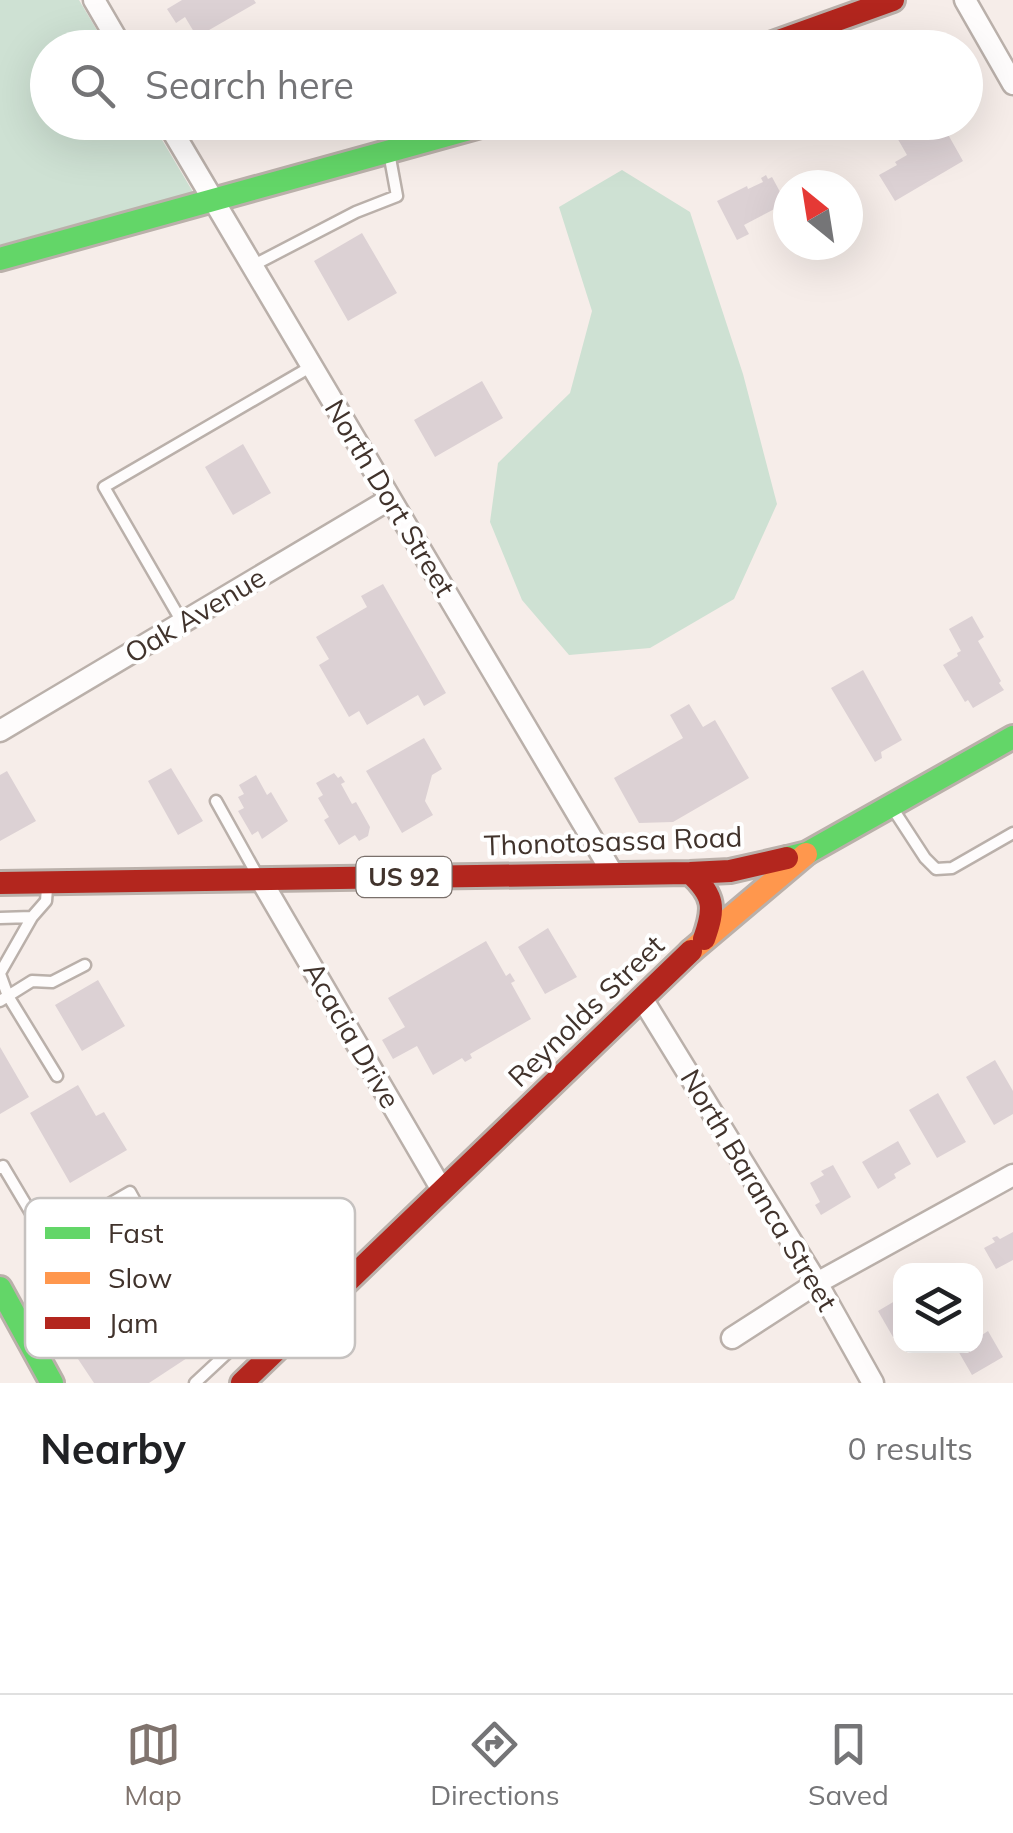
<!DOCTYPE html>
<style>
:root{--surface:#fff;--page:#f2f2f2;--text:#202124;--muted:#757577;--line:#e0e0e0;--accent:#80746e}
body{margin:0;font-family:Mulish,sans-serif;background:var(--page);color:var(--text)}
.controls{position:absolute;right:30px;bottom:30px;display:grid;overflow:hidden;border-radius:20px;box-shadow:0 10px 40px #0002}
.controls button{width:90px;height:90px;display:grid;place-items:center;padding:0;border:0;border-bottom:2px solid var(--line);background:var(--surface);color:var(--text);font:50px sans-serif}
.compass{position:absolute;left:773px;top:170px;width:90px;height:90px;border-radius:50%;background:var(--surface);box-shadow:0 10px 40px #0002;rotate:330deg}
.list{margin:0;padding:0;list-style:none}
h2{display:flex;justify-content:space-between;align-items:center;height:130px;margin:0;padding:0 40px;font-size:42px}
h2 small{font-size:32px;font-weight:400;color:var(--muted)}
.icon{flex:none;width:55px;height:55px;fill:none;stroke:currentColor;stroke-width:2;stroke-linecap:round;stroke-linejoin:round}
.map{position:relative;flex:none;width:1013px;height:1383px;overflow:hidden}
.search{position:absolute;background:var(--surface);box-shadow:0 10px 40px #0002;left:30px;right:30px;top:30px;height:110px;display:flex;align-items:center;gap:25px;box-sizing:border-box;padding:0 35px;border-radius:55px;color:var(--muted);font-size:38px}
.sheet{height:310px;background:var(--surface)}
nav{display:flex;justify-content:space-around;align-items:center;box-sizing:border-box;height:140px;border-top:2px solid var(--line);background:var(--surface);font-size:28px;color:var(--muted)}
nav a{display:grid;justify-items:center;gap:5px}
nav .on{color:var(--accent)}
.map>svg:first-child{display:block}
.green{fill:#cee1d3}
.building{fill:#dcd1d4}
.lines{fill:none;stroke-linecap:round;stroke-linejoin:round}
.lane-casing{stroke:#bab0aa;stroke-width:15}
.street-casing{stroke:#bab0aa;stroke-width:25}
.fast-casing{stroke:#bab0aa;stroke-width:28}
.slow-casing{stroke:#bab0aa;stroke-width:28}
.jam-casing{stroke:#bab0aa;stroke-width:28}
.lane{stroke:#fefcfc;stroke-width:10}
.street{stroke:#fefcfc;stroke-width:20}
.fast{stroke:#63d668;stroke-width:22}
.slow{stroke:#ff974d;stroke-width:22}
.jam{stroke:#b3261e;stroke-width:22}
.labels{text-anchor:middle;stroke-width:8;stroke-linejoin:round;paint-order:stroke}
.shield{fill:#fff;stroke:#7a706b;stroke-width:2.5}
.shield-label{font-size:25px;font-weight:bold;fill:#41332c}
.street-label{font-size:28px;fill:#41332c;stroke:#fff}
.key{fill:#fff;stroke:#c6c2c0;stroke-width:2.5}
.key-label{font-size:28px;fill:#41332c}
</style>
<div class="map">
<svg width="1013" height="1383" viewBox="0 0 1013 1383">
<rect width="100%" height="100%" fill="#f6ede9"/>
<!-- green -->
<path class="green" d="M0,0H79L107,47L48,48V122L152,123L193,192L0,245Z
M622,170L690,212L743,374L777,504L734,599L650,648L569,655L522,600L490,522L498,463L570,393L592,311L559,207Z"/>
<!-- building -->
<path class="building" d="M182,0H254L256,3L197,37L185,17L176,23L167,9Z
M904,122H941L963,161L895,201L879,175L897,165L895,162L907,155L892,129Z
M766,175L768,179L772,177L786,203L744,225L749,234L737,240L717,201L747,186L748,189L763,182L761,178Z
M362,233L397,293L348,321L314,261Z
M482,381L503,418L435,457L414,420Z
M243,444L271,493L233,515L205,467Z
M383,584L446,693L424,706L418,695L367,725L359,711L349,717L319,665L329,659L316,637L367,607L361,596Z
M972,616L984,637L978,641L1001,681L999,683L1004,690L973,708L968,700L965,702L943,665L958,656L957,653L961,651L949,629Z
M863,670L902,740L881,752L882,758L875,762L831,688Z
M689,704L703,727L715,720L749,778L673,822L639,823L614,778L683,738L670,715Z
M424,738L442,769L432,775L425,801L433,815L402,833L366,771Z
M171,768L203,821L178,835L148,781Z
M7,771L36,821L0,841V775Z
M334,773L338,778L341,776L345,782L341,784L352,804L356,802L370,827L368,836L359,841L355,835L339,845L324,820L329,817L318,798L323,795L316,783Z
M256,775L267,795L271,792L288,821L262,839L258,831L252,835L238,811L244,808L238,797L244,794L239,785Z
M548,928L577,977L545,994L518,947Z
M486,941L506,976L510,973L515,981L511,983L531,1019L470,1054L472,1058L465,1062L462,1058L433,1075L417,1046L393,1059L382,1040L405,1027L388,998Z
M98,980L125,1026L82,1051L55,1005Z
M0,1047L29,1097L0,1114Z
M995,1060L1013,1091V1114L994,1125L966,1077Z
M78,1085L96,1116L104,1112L127,1150L70,1183L30,1113Z
M938,1093L966,1142L937,1158L909,1110Z
M898,1141L911,1164L894,1174L896,1178L878,1189L862,1162Z
M833,1165L851,1197L821,1215L815,1205L820,1202L810,1183L824,1175L821,1171Z
M1013,1232V1260L996,1269L984,1248L995,1242L992,1238L997,1236L1000,1239Z
M174,1267L219,1337L149,1383H94L68,1344L70,1334Z
M900,1298V1333L893,1337L878,1311Z
M988,1331L1003,1357L972,1375L957,1349L964,1346H976V1339Z"/>
<g class="lines">
<!-- lane casing -->
<g class="lane-casing">
<path id="lane" d="M252,266L356,212L397,196L390,158
M182,622L104,487L312,366
M216,801L255,871
M895,812L925,858L936,869L952,868L1013,833
M32,917L46,901L47,888
M0,918L32,917L0,973
M0,974L8,996L57,1076
M0,1001L32,981L52,982L85,965
M0,1168L3,1166L47,1240L130,1192L152,1232
M50,1303L132,1253L152,1232L191,1215L268,1356
M195,1383L253,1329"/>
</g>
<!-- street casing -->
<g class="street-casing">
<path id="street" d="M94,0L122,48
M965,0L1013,84
M167,122L613,874
M0,731L390,499
M261,880L442,1190
M643,1000L817,1283L873,1383
M732,1338L817,1283L1013,1175"/>
</g>
<!-- fast casing -->
<g class="fast-casing">
<path id="fast" d="M0,259L495,122
M787,858L807,853L1013,737
M0,1288L52,1383"/>
</g>
<!-- slow casing -->
<g class="slow-casing">
<path id="slow" d="M691,951L806,854"/>
</g>
<!-- jam casing -->
<g class="jam-casing">
<path id="jam" d="M759,48L893,0
M690,873C715,896 715,908 704,939
M0,883L690,873L730,871L787,858
M242,1383L691,951"/>
</g>
<!-- lane -->
<use href="#lane" class="lane"/>
<!-- street -->
<use href="#street" class="street"/>
<!-- fast -->
<use href="#fast" class="fast"/>
<!-- slow -->
<use href="#slow" class="slow"/>
<!-- jam -->
<use href="#jam" class="jam"/>
</g>
<g class="labels">
<!-- shield labels -->
<rect class="shield" x="356.5" y="857" width="95" height="40" rx="8"/>
<g class="shield-label">
<text x="404" y="886">US 92</text>
</g>
<!-- street labels -->
<g class="street-label">
<text transform="translate(390 498) rotate(59)" y="10">North Dort Street</text>
<text transform="translate(195 615) rotate(-31)" y="10">Oak Avenue</text>
<text transform="translate(613 841) rotate(-2)" y="10">Thonotosassa Road</text>
<text transform="translate(586 1011) rotate(-44)" y="10">Reynolds Street</text>
<text transform="translate(352 1035) rotate(60)" y="10">Acacia Drive</text>
<text transform="translate(759 1190) rotate(59)" y="10">North Baranca Street</text>
</g>
</g>
<!-- legend -->
<rect x="25" y="1198" width="330" height="160" rx="15" class="key"/>
<rect x="45" y="1227" width="45" height="12" fill="#63d668"/>
<rect x="45" y="1272" width="45" height="12" fill="#ff974d"/>
<rect x="45" y="1317" width="45" height="12" fill="#b3261e"/>
<g class="key-label">
<text x="108" y="1243">Fast</text>
<text x="108" y="1288">Slow</text>
<text x="108" y="1333">Jam</text>
</g>
</svg>
<div class="controls">
<button><svg class="icon" aria-label="layers" viewBox="0 0 24 24"><path d="M12 4l9 5-9 5-9-5zM3 14l9 5 9-5"/></svg></button>
</div>
<svg class="compass" viewBox="-18 -18 36 36"><path d="M0-13l5 13h-10z" fill="#e53935"/><path d="M0 13l5-13h-10z" fill="#757577"/></svg>
<div class="search"><svg class="icon" aria-label="search" viewBox="0 0 24 24"><circle cx="10" cy="10" r="6"/><path d="M15 15l6 6"/></svg>Search here</div>
</div>
<section class="sheet">
<h2>Nearby<small>0 results</small></h2>
<ul class="list">
</ul>
</section>
<nav>
<a class="on"><svg class="icon" aria-label="map" viewBox="0 0 24 24"><path d="M3 6l6-2 6 2 6-2v14l-6 2-6-2-6 2zM9 4v14M15 6v14"/></svg>Map</a>
<a><svg class="icon" aria-label="directions" viewBox="0 0 24 24"><path d="M12 3l9 9-9 9-9-9zM9 14v-3h6M13 9l2 2-2 2"/></svg>Directions</a>
<a><svg class="icon" aria-label="saved" viewBox="0 0 24 24"><path d="M7 4h10v16l-5-4-5 4z"/></svg>Saved</a>
</nav>
